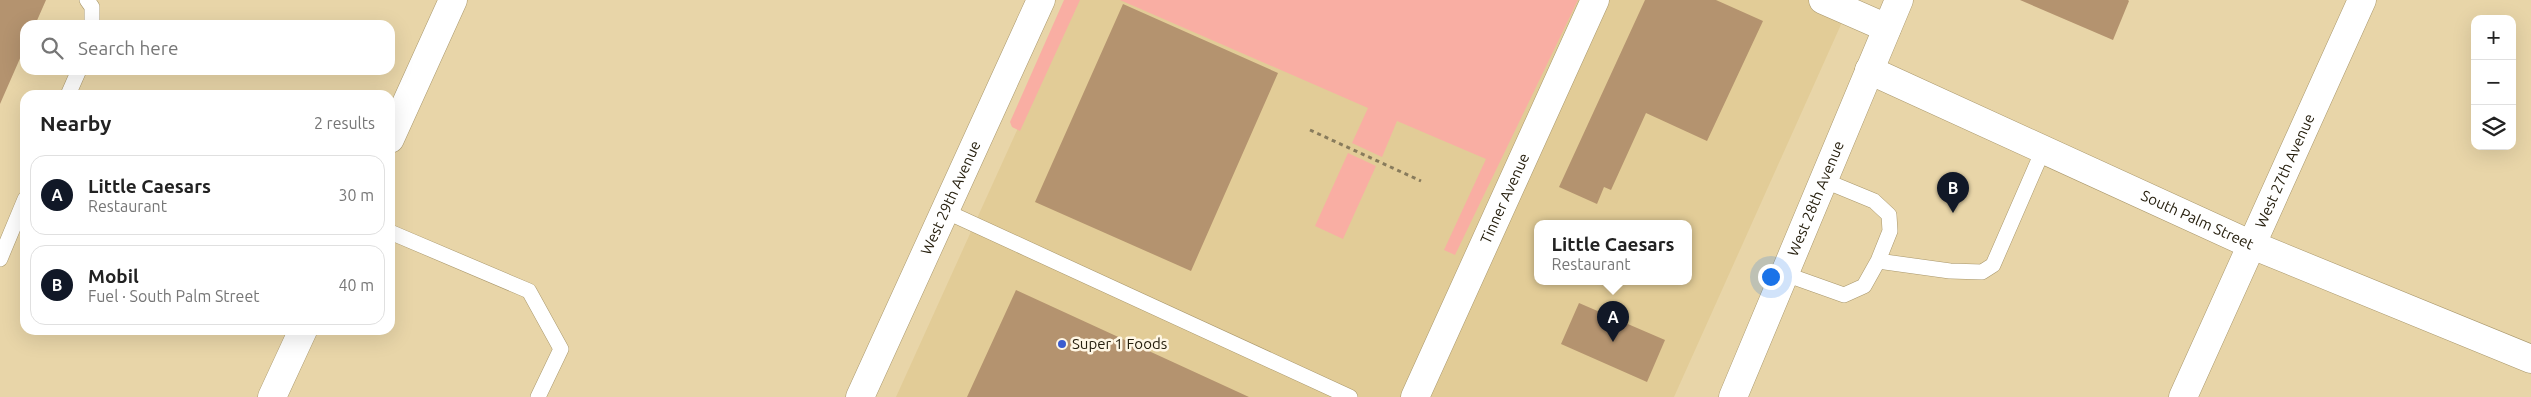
<!DOCTYPE html>
<meta charset="utf-8">
<style>
:root{--surface:#fff;--page:#f2f2f2;--text:#222;--muted:#767676;--line:#e0e0e0;--accent:#111827}
body{margin:0;font-family:Ubuntu,sans-serif;background:var(--page);color:var(--text)}
.controls{position:absolute;right:15px;top:15px;display:grid;overflow:hidden;border-radius:10px;box-shadow:0 5px 20px #0002}
.controls button{width:45px;height:45px;display:grid;place-items:center;padding:0;border:0;border-bottom:1px solid var(--line);background:var(--surface);color:var(--text);font:25px sans-serif}
.you{position:absolute;left:1770px;top:276px;width:18px;height:18px;margin:-12px;border:4px solid #fff;border-radius:50%;background:#1a73e8;box-shadow:0 0 0 8px #1a73e833}
.badge{display:grid;place-items:center;width:32px;height:32px;border-radius:50%;background:var(--accent);color:#fff;font-size:16px;font-weight:700}
.pin{position:absolute;translate:-50% -41px;filter:drop-shadow(0 1px 2px #0008)}
.pin::after{content:'';position:absolute;top:26px;width:18px;height:15px;background:inherit;clip-path:polygon(0 0,100% 0,50% 100%)}
.popup{position:absolute;left:1534px;top:220px;width:158px;height:65px;box-sizing:border-box;display:grid;place-content:center;border-radius:10px;background:var(--surface);filter:drop-shadow(0 1px 4px #0005);font-size:16px;white-space:nowrap;color:var(--muted)}
.popup b{font-size:19px;color:var(--text)}
.popup::after{content:'';position:absolute;left:50%;top:100%;margin-left:-10px;border:10px solid transparent;border-top-color:var(--surface)}
.list{margin:0;padding:0;list-style:none}
h2{display:flex;justify-content:space-between;align-items:center;height:65px;margin:0;padding:0 20px;font-size:21px}
h2 small{font-size:16px;font-weight:400;color:var(--muted)}
.list li{display:grid;grid-template-columns:32px 1fr auto;gap:15px;align-items:center;box-sizing:border-box;height:80px;margin:0 10px 10px;padding:0 10px;border:1px solid var(--line);border-radius:15px}
.list b{display:block;font-size:19px;white-space:nowrap}
.list p{margin:0;font-size:16px;white-space:nowrap;color:var(--muted)}
.list em{font-size:16px;font-style:normal;color:var(--muted)}
.icon{flex:none;width:28px;height:28px;fill:none;stroke:currentColor;stroke-width:2;stroke-linecap:round;stroke-linejoin:round}
.map{position:relative;flex:none;width:2531px;height:397px;overflow:hidden}
.search{position:absolute;background:var(--surface);box-shadow:0 5px 20px #0002;left:20px;top:20px;width:375px;height:55px;display:flex;align-items:center;gap:12px;box-sizing:border-box;padding:0 18px;border-radius:15px;color:var(--muted);font-size:19px}
.panel{position:absolute;background:var(--surface);box-shadow:0 5px 20px #0002;left:20px;top:90px;width:375px;height:245px;border-radius:15px}
.map>svg:first-child{display:block}
.built{fill:#e2cc97;fill-rule:evenodd}
.green{fill:#f9aea3}
.building{fill:#b4936f}
.lines{fill:none;stroke-linecap:round;stroke-linejoin:round}
.service-casing{stroke:#a9976b;stroke-width:16}
.minor-casing{stroke:#a9976b;stroke-width:29}
.secondary-casing{stroke:#a9976b;stroke-width:29}
.path{stroke:#887b5c;stroke-width:3;stroke-dasharray:4 4;stroke-linecap:butt}
.service{stroke:#fff;stroke-width:15}
.minor{stroke:#fff;stroke-width:28}
.secondary{stroke:#fff;stroke-width:28}
.poi-dot{fill:#3c5cce;stroke:#fff7e5;stroke-width:2}
.labels{text-anchor:middle;stroke-width:5;stroke-linejoin:round;paint-order:stroke}
.street-label{font-size:15px;fill:#27200f;stroke:#fff7e5}
.poi-label{font-size:15px;fill:#27200f;stroke:#fff7e5;text-anchor:start}
</style>
<div class="map">
<svg width="2531" height="397" viewBox="0 0 2531 397">
<rect width="100%" height="100%" fill="#e8d5a8"/>
<!-- built -->
<path class="built" d="M1076,0H1852L1674,397H896ZM1538,223H1688V281H1538Z"/>
<!-- green -->
<path class="green" d="M1064,0H1080L1020,131L1012,127L1010,122Z
M1120,0H1578L1455,255L1444,250L1486,159L1397,121L1382,157L1352,143L1368,108Z
M1348,153L1376,166L1343,239L1315,226Z"/>
<!-- building -->
<path class="building" d="M0,0H46L35,25H25V47L0,104Z
M1645,0H1716L1763,21L1707,141L1646,113L1611,190L1604,187L1597,204L1559,187Z
M2020,0H2128L2129,1L2113,40Z
M1123,4L1278,73L1191,271L1035,202Z
M1016,290L1249,397H967Z
M1579,303L1665,340L1647,382L1561,344Z"/>
<g class="lines">
<!-- service casing -->
<g class="service-casing">
<path id="service" d="M87,0L92,7V25
M68,95L79,70
M1823,180L1874,201L1889,215L1890,231L1878,261
M945,211L1350,397
M390,232L529,291L561,349L538,397
M0,259L25,199
M1785,274L1844,295L1864,286L1878,261L1950,271L1982,272L1993,265L2043,150"/>
</g>
<!-- minor casing -->
<g class="minor-casing">
<g id="minor">
<path d="M1823,0L1887,28"/>
<path id="s1" d="M1869,70L2252,245L2531,359"/>
<path d="M390,139L453,0"/>
<path d="M272,397L303,330"/>
<path id="s2" d="M860,397L1041,0"/>
<path id="s3" d="M1415,397L1595,0"/>
<path id="s4" d="M2183,397L2362,0"/>
</g>
</g>
<!-- secondary casing -->
<g class="secondary-casing">
<g id="secondary">
<path id="s5" d="M1733,397L1899,0"/>
</g>
</g>
<!-- path -->
<path class="path" d="M1310,130L1421,181"/>
<!-- service -->
<use href="#service" class="service"/>
<!-- minor -->
<use href="#minor" class="minor"/>
<!-- secondary -->
<use href="#secondary" class="secondary"/>
</g>
<!-- markers -->
<circle class="poi-dot" cx="1062" cy="344" r="5"/>
<g class="labels">
<!-- street labels -->
<g class="street-label">
<text dy="5" stroke="none"><textPath href="#s4" startOffset="248">West 27th Avenue</textPath></text>
<text dy="5" stroke="none"><textPath href="#s2" startOffset="219">West 29th Avenue</textPath></text>
<text dy="5" stroke="none"><textPath href="#s3" startOffset="218">Tinner Avenue</textPath></text>
<text dy="5" stroke="none"><textPath href="#s5" startOffset="215">West 28th Avenue</textPath></text>
<text dy="5" stroke="none"><textPath href="#s1" startOffset="361">South Palm Street</textPath></text>
</g>
<!-- poi labels -->
<g class="poi-label">
<text x="1072" y="349">Super 1 Foods</text>
</g>
</g>
</svg>
<div class="controls">
<button>+</button>
<button>−</button>
<button><svg class="icon" aria-label="layers" viewBox="0 0 24 24"><path d="M12 4l9 5-9 5-9-5zM3 14l9 5 9-5"/></svg></button>
</div>
<div class="you"></div>
<div class="pin badge" style="left:1613px;top:342px">A</div>
<div class="popup"><b>Little Caesars</b>Restaurant</div>
<div class="pin badge" style="left:1953px;top:213px">B</div>
<div class="search"><svg class="icon" aria-label="search" viewBox="0 0 24 24"><circle cx="10" cy="10" r="6"/><path d="M15 15l6 6"/></svg>Search here</div>
<section class="panel">
<h2>Nearby<small>2 results</small></h2>
<ul class="list">
<li><span class="badge">A</span><div><b>Little Caesars</b><p>Restaurant</p></div><em>30 m</em></li>
<li><span class="badge">B</span><div><b>Mobil</b><p>Fuel · South Palm Street</p></div><em>40 m</em></li>
</ul>
</section>
</div>
